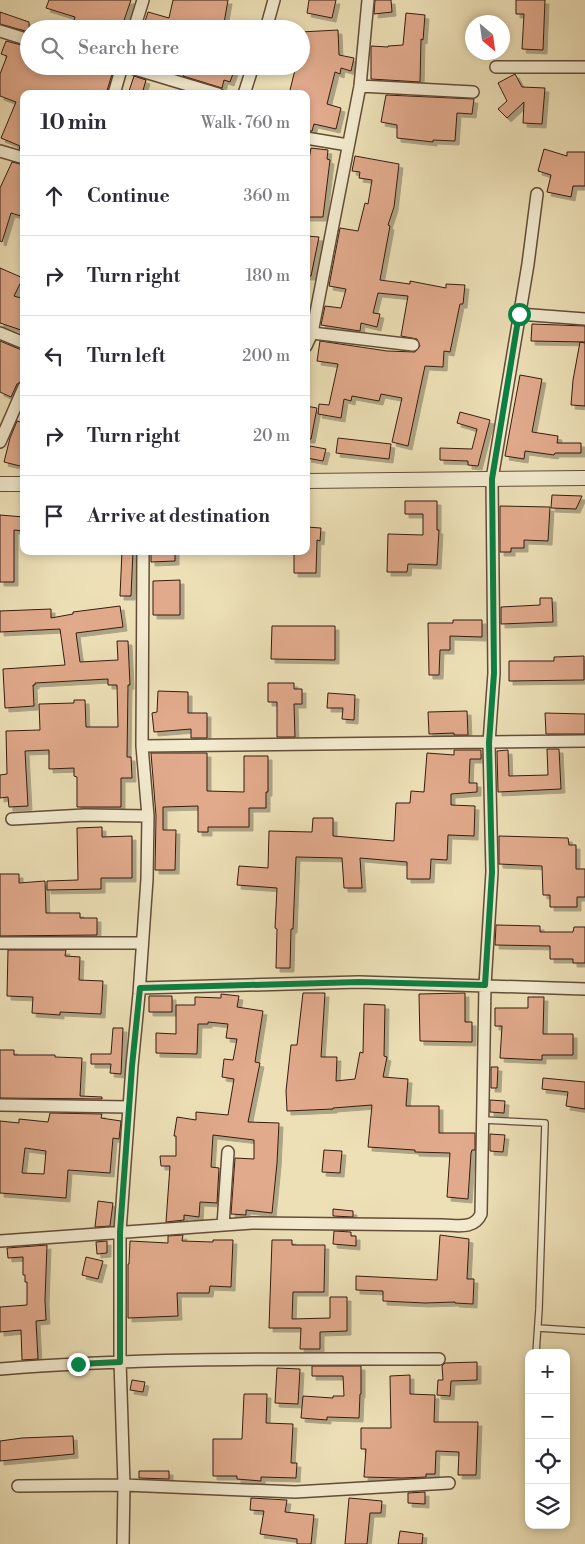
<!DOCTYPE html>
<meta charset="utf-8">
<style>
:root{--surface:#fff;--page:#f7f7f7;--text:#2b2b33;--muted:#7c7c81;--line:#e1e1e2}
body{margin:0;font-family:"Libre Bodoni",serif;background:var(--page);color:var(--text)}
.controls{position:absolute;right:15px;bottom:15px;display:grid;overflow:hidden;border-radius:10px;box-shadow:0 2px 8px #0003}
.controls button{width:45px;height:45px;display:grid;place-items:center;padding:0;border:0;border-bottom:1px solid var(--line);background:var(--surface);color:var(--text);font:25px sans-serif}
.compass{position:absolute;left:465px;top:15px;width:45px;height:45px;border-radius:50%;background:var(--surface);box-shadow:0 2px 8px #0003;rotate:151deg}
.stop{position:absolute;width:15px;height:15px;margin:-11px;border:4px solid #0b8043;border-radius:50%;background:#fff}
.stop.end{background:#0b8043;border-color:#fff;box-shadow:0 1px 5px #0008}
.list{margin:0;padding:0;list-style:none}
h2{display:flex;justify-content:space-between;align-items:center;height:65px;margin:0;padding:0 20px;font-size:21px}
h2 small{font-size:16px;font-weight:400;color:var(--muted)}
.list li{display:grid;grid-template-columns:32px 1fr auto;gap:15px;align-items:center;box-sizing:border-box;height:80px;padding:0 20px;border-top:1px solid var(--line)}
.list b{display:block;font-size:19px;white-space:nowrap}
.list em{font-size:16px;font-style:normal;color:var(--muted)}
.icon{flex:none;width:28px;height:28px;fill:none;stroke:currentColor;stroke-width:2;stroke-linecap:round;stroke-linejoin:round}
.map{position:relative;flex:none;width:585px;height:1544px;overflow:hidden}
.search{position:absolute;background:var(--surface);box-shadow:0 2px 8px #0003;left:20px;top:20px;width:290px;height:55px;display:flex;align-items:center;gap:12px;box-sizing:border-box;padding:0 18px;border-radius:28px;color:var(--muted);font-size:19px}
.panel{position:absolute;background:var(--surface);box-shadow:0 2px 8px #0003;left:20px;top:90px;width:290px;height:465px;border-radius:10px}
.map>svg:first-child{display:block}
.building{fill:#e1aa8c;stroke:#351c0e;fill-rule:evenodd;filter:url(#shadow)}
.lines{fill:none;stroke-linecap:round;stroke-linejoin:round}
.service-casing{stroke:#634d38;stroke-width:8}
.minor-casing{stroke:#634d38;stroke-width:14}
.tertiary-casing{stroke:#634d38;stroke-width:16}
.service{stroke:#f3ebd0;stroke-width:5.5}
.minor{stroke:#f3ebd0;stroke-width:11}
.tertiary{stroke:#f3ebd0;stroke-width:14}
.route{stroke:#0b8043;stroke-width:6}
</style>
<div class="map">
<svg width="585" height="1544" viewBox="0 0 585 1544">
<defs>
<filter id="shadow"><feDropShadow dx="4" dy="4" stdDeviation="0" flood-color="#0004"/></filter>
</defs>
<rect width="100%" height="100%" fill="#ede0b7"/>
<filter id="stains"><feTurbulence type="fractalNoise" baseFrequency=".004" numOctaves="4"/><feColorMatrix values="0 0 0 0 .2 0 0 0 0 .09 0 0 0 0 .02 0 0 0 .5 -.17"/></filter>
<radialGradient id="worn" r=".72"><stop offset=".6" stop-color="#630" stop-opacity="0"/><stop offset="1" stop-color="#630" stop-opacity=".3"/></radialGradient>
<!-- building -->
<path class="building" d="M49,0H131L121,29H72L75,17L46,8Z
M173,0H228L223,29H157L144,25L148,12L169,18Z
M309,0H336L332,18L307,13Z
M375,0H391L392,12L374,14Z
M516,0H545L543,50L522,49L524,14H516Z
M0,12L29,22V32L0,24Z
M406,13L425,15L423,40L421,39L420,82L371,79V46L388,47V46L403,45Z
M338,30L339,55L354,58L351,71L341,68L340,74L335,72L327,104L341,108L336,129L314,124L312,131H306V94H289L296,66H301V32Z
M6,41L29,47V66H76L90,72L92,66H98L113,71L106,94H24V150L19,149L20,146L1,138L16,102L0,96V74L7,56L1,54Z
M187,66H229L228,69L234,71L230,82L224,80L222,88L183,76Z
M515,74L522,87L545,88L542,124L523,123L524,102L507,118L498,109L507,101L498,83Z
M134,76L146,80L142,94H128Z
M386,95L474,99L472,114L457,113L455,141L433,140V142L397,138V125L381,122Z
M311,148L328,150L327,159L330,160L323,217H306V177Z
M544,149L567,156V152H585V186H573L571,197L547,192L551,175L538,171Z
M355,156L399,164L394,207L388,225L390,226L380,280L410,284V281L446,288V284L465,285L463,304H460L450,352L444,351L443,367L425,366L408,446L392,442L402,398L381,394L379,401L352,396L351,401L344,399L341,418L318,414L319,404L329,405L338,364L317,361L320,341L387,351L415,352L420,346L417,339L401,336L408,296L378,293L373,313L380,314L377,327L361,323L360,331L321,325L325,306L341,308L346,289L329,286L340,228L358,231L365,203L368,204L372,180L359,178L360,172L352,171Z
M12,162L24,165V217L11,213L2,242L0,241V188Z
M306,236L319,237L311,276H306Z
M0,268L23,278L14,296L24,299V331L0,323Z
M532,324L585,326V342L531,341Z
M0,341L24,351V380L17,384L11,397L0,392Z
M580,342L585,343V406L571,405L573,380Z
M520,375L542,379L532,432L558,436L557,443H581V453H555L554,455L525,451L524,459L505,456Z
M306,406L317,408L311,439H306Z
M460,412L490,420L478,466L468,465V461L440,460V448L472,449L477,429L457,423Z
M17,421L24,423V467L4,462L10,438Z
M338,438L391,444L389,459L336,453Z
M310,446L326,449L323,461L307,458Z
M552,495L582,496L576,509L551,508Z
M405,501H437V530H439L437,565L408,564L407,572H387L388,534L423,535V514H405Z
M500,506L550,507L548,541L524,540V548H511V552H500Z
M0,515L24,517V531L14,530V582H0Z
M306,527L321,528L320,541L317,540L316,573H294V551H306Z
M122,551H133L131,596H120Z
M151,551H175V561L151,562Z
M180,580V615H153V581Z
M540,598H552L553,622L501,624V607L540,605Z
M120,606L123,627L76,633L80,662L118,660L117,641H128L130,685H128L127,757H131L132,778H121V807H77V777L74,776V768L49,769V750L25,751L28,806L9,807L8,797L0,798V775L7,774L6,731L40,730L39,704L74,703V700H85L86,727H118L117,685H108V679L35,683V685H33L34,706L5,708L3,669L65,665L60,629L0,632V611L51,609V618L73,614V612Z
M453,620H482V637L450,636V650H440L439,675H429L428,623H453Z
M272,626H335V660L271,659Z
M584,656V680L509,681V661H554V657Z
M268,683H294V689H302V704H294L295,737H277V702H268Z
M158,691L188,692V713H207V738H191V729L154,732L152,713L157,712Z
M328,693L355,695L354,720L342,719L343,708H327Z
M467,711L468,735H454V733L429,734L428,712Z
M545,713L585,714V734H546Z
M547,749H559L561,789L498,792L497,751L508,750L509,776L548,775Z
M454,750H481V759H470L469,783H477V792L451,794V805L475,806L474,836L448,835L447,860L431,859L430,879H407V862L360,858L362,888H344L342,858L296,857L293,929H291L290,968H276L277,929L275,928L277,888L237,885L239,866L268,868L269,831L312,832L313,818H333V836L394,841L396,803H410L411,791L424,792L427,753L454,755Z
M151,753H207V791L244,792V756H268V792H266V808H249V827H208V832H198V806L163,807V830H176L175,870H155L156,816Z
M102,827V837L132,836V878H101V889L47,890V881L78,880L77,828Z
M499,836L568,838L569,845H576V869H585V897H577V907H550V895H543L542,866L499,864Z
M0,874H19V883L45,881L46,913H80V918H97V935L0,936Z
M496,925L540,926V932H573L574,927H585V963H573V959H550V946L495,945Z
M8,950H66L65,956L80,957L79,980L103,981L101,1014L60,1012V1015L32,1013L33,997L7,996Z
M303,993H325L321,1057H337L336,1081L355,1079L360,1052L363,1053L364,1004L385,1005L384,1056L387,1057L383,1077L408,1079L406,1106H439V1133H475V1150H472L471,1153L468,1199L447,1197L450,1153L415,1152V1150L368,1147L372,1105L333,1108V1109L287,1111L286,1091L291,1045H297Z
M465,993V1022H472V1042L420,1041L419,994Z
M221,994L239,996L237,1007L263,1011L255,1062L260,1063L248,1122L279,1123L277,1163L272,1213L246,1210V1215L231,1214L235,1158L254,1159V1140L213,1135L211,1167L219,1168L217,1203L200,1202L199,1217L184,1215V1220L166,1222L170,1166H161L160,1156H176V1136H174L177,1117L196,1120V1112L228,1115L234,1079L222,1077L224,1059L233,1060L237,1039L226,1038L228,1024L208,1022V1024H198L197,1054L156,1053V1033L176,1034V1005H195V997L221,998Z
M149,996H172V1012H149Z
M528,997H544L543,1034H573V1055H542V1060L500,1058L502,1026H495V1008H528Z
M113,1028H123L121,1074L110,1073L111,1064H91V1054H111Z
M0,1050H14V1055H55V1057L82,1058L80,1096L102,1097V1099L0,1098Z
M491,1067H498L497,1088H491Z
M543,1078L585,1082V1109L566,1106L568,1092L542,1089Z
M490,1100L505,1101L504,1113L490,1112Z
M50,1113L102,1114L101,1118L121,1121L119,1139L113,1138L110,1173L68,1170L66,1198L0,1193V1121L19,1123V1119L48,1122ZM25,1148L46,1151L44,1174L22,1173Z
M490,1134L505,1135L503,1152L490,1151Z
M324,1150L342,1151L340,1173L322,1172Z
M98,1201L113,1203L110,1226L95,1227Z
M333,1209L353,1211V1217L333,1216Z
M334,1231L351,1232V1236H356V1246L333,1244Z
M183,1235L182,1241L213,1242V1240H233L231,1287L210,1286L209,1293H177L178,1316L128,1318V1264H129L130,1241L168,1243V1236Z
M440,1235L469,1239L467,1279H474L473,1304L455,1303V1302L425,1303L383,1301V1291L356,1290V1276L437,1280Z
M272,1240H292V1245H325L324,1292H293L292,1319L330,1318V1297H347V1331L320,1332V1349H300L301,1328H269Z
M107,1241V1253L97,1254L96,1242Z
M47,1245L45,1300L46,1320L36,1321L38,1359L22,1360L21,1330L0,1332V1307L27,1305V1282H25V1275H23V1257L8,1258L7,1248Z
M86,1257L103,1261L98,1279L82,1275Z
M477,1362V1380L451,1381L450,1396L437,1395L438,1380H443L442,1366L445,1363Z
M312,1366H361V1394H360L359,1418L327,1417V1420L301,1418L303,1396L333,1398V1396H344L343,1376H312Z
M277,1368L300,1369L298,1404L275,1403Z
M410,1375V1394L435,1395L434,1422H478L476,1475H458L459,1452L436,1451L435,1474H426V1477L402,1478L364,1477L366,1449H361V1428H391L390,1376Z
M132,1380L145,1382L143,1392L130,1390Z
M244,1394H267L266,1423L293,1424L291,1463H297L296,1478L261,1477V1481L237,1479V1476H213V1439H242Z
M73,1436L74,1454L0,1461V1441L22,1438Z
M139,1471H169V1479L139,1478Z
M425,1492V1504L408,1503V1493Z
M251,1498L287,1500L285,1512L314,1515L311,1544H297V1539L260,1534L264,1511L250,1510Z
M349,1498L382,1501L381,1513H370L367,1544H345Z
M400,1531L423,1534L422,1544H398Z"/>
<g class="lines">
<!-- service casing -->
<g class="service-casing">
<path id="service" d="M483,1120L545,1123L539,1309L536,1353
M538,1328L585,1331"/>
</g>
<!-- minor casing -->
<g class="minor-casing">
<path id="minor" d="M134,29L143,0
M266,29L274,0
M0,31L29,40
M125,66L218,94
M496,67H585
M360,86L473,92
M114,94L122,66
M244,94L253,66
M306,138L348,145
M0,151L24,158
M519,314L585,319
M0,333L24,343
M312,333L413,345
M306,346L312,333L360,86L368,0
M0,442L24,387
M142,746L585,741
M12,819L85,815L148,816
M0,943H142
M140,988L359,982L585,989
M0,1105L129,1107
M223,1225L228,1152
M0,1241L252,1223L442,1225C457,1225 474,1230 481,1214L485,985L492,872L489,743L494,673L492,479L528,264L537,194
M0,1369C146,1357 293,1359 439,1359
M18,1486L124,1485L295,1492L449,1483
M123,1544L124,1485L120,1361V1232L132,1066L139,994L147,879L148,816L142,746L143,551"/>
</g>
<!-- tertiary casing -->
<g class="tertiary-casing">
<path id="tertiary" d="M306,481L585,478
M0,484H24"/>
</g>
<!-- service -->
<use href="#service" class="service"/>
<!-- minor -->
<use href="#minor" class="minor"/>
<!-- tertiary -->
<use href="#tertiary" class="tertiary"/>
</g>
<g class="lines">
<!-- route -->
<path class="route" d="M78,1364L120,1362V1232L132,1066L140,988L359,982L485,985L492,872L489,743L494,673L492,479L519,314"/>
</g>
<rect width="100%" height="100%" filter="url(#stains)"/>
<rect width="100%" height="100%" fill="url(#worn)"/>
</svg>
<div class="controls">
<button>+</button>
<button>−</button>
<button><svg class="icon" aria-label="locate" viewBox="0 0 24 24"><circle cx="12" cy="12" r="6"/><path d="M12 2v4M12 18v4M2 12h4M18 12h4"/></svg></button>
<button><svg class="icon" aria-label="layers" viewBox="0 0 24 24"><path d="M12 4l9 5-9 5-9-5zM3 14l9 5 9-5"/></svg></button>
</div>
<svg class="compass" viewBox="-18 -18 36 36"><path d="M0-13l5 13h-10z" fill="#e53935"/><path d="M0 13l5-13h-10z" fill="#7c7c81"/></svg>
<div class="stop" style="left:519px;top:314px"></div>
<div class="stop end" style="left:78px;top:1364px"></div>
<div class="search"><svg class="icon" aria-label="search" viewBox="0 0 24 24"><circle cx="10" cy="10" r="6"/><path d="M15 15l6 6"/></svg>Search here</div>
<section class="panel">
<h2>10 min<small>Walk · 760 m</small></h2>
<ul class="list">
<li><svg class="icon" aria-label="ahead" viewBox="0 0 24 24"><path d="M12 20V5M6 11l6-6 6 6"/></svg><div><b>Continue</b></div><em>360 m</em></li>
<li><svg class="icon" aria-label="right" viewBox="0 0 24 24"><path d="M7 20v-9h11M14 6l5 5-5 5"/></svg><div><b>Turn right</b></div><em>180 m</em></li>
<li><svg class="icon" aria-label="left" viewBox="0 0 24 24"><path d="M17 20v-9H6M10 6l-5 5 5 5"/></svg><div><b>Turn left</b></div><em>200 m</em></li>
<li><svg class="icon" aria-label="right" viewBox="0 0 24 24"><path d="M7 20v-9h11M14 6l5 5-5 5"/></svg><div><b>Turn right</b></div><em>20 m</em></li>
<li><svg class="icon" aria-label="arrive" viewBox="0 0 24 24"><path d="M6 21V4h12l-3 4 3 4H6"/></svg><div><b>Arrive at destination</b></div></li>
</ul>
</section>
</div>
